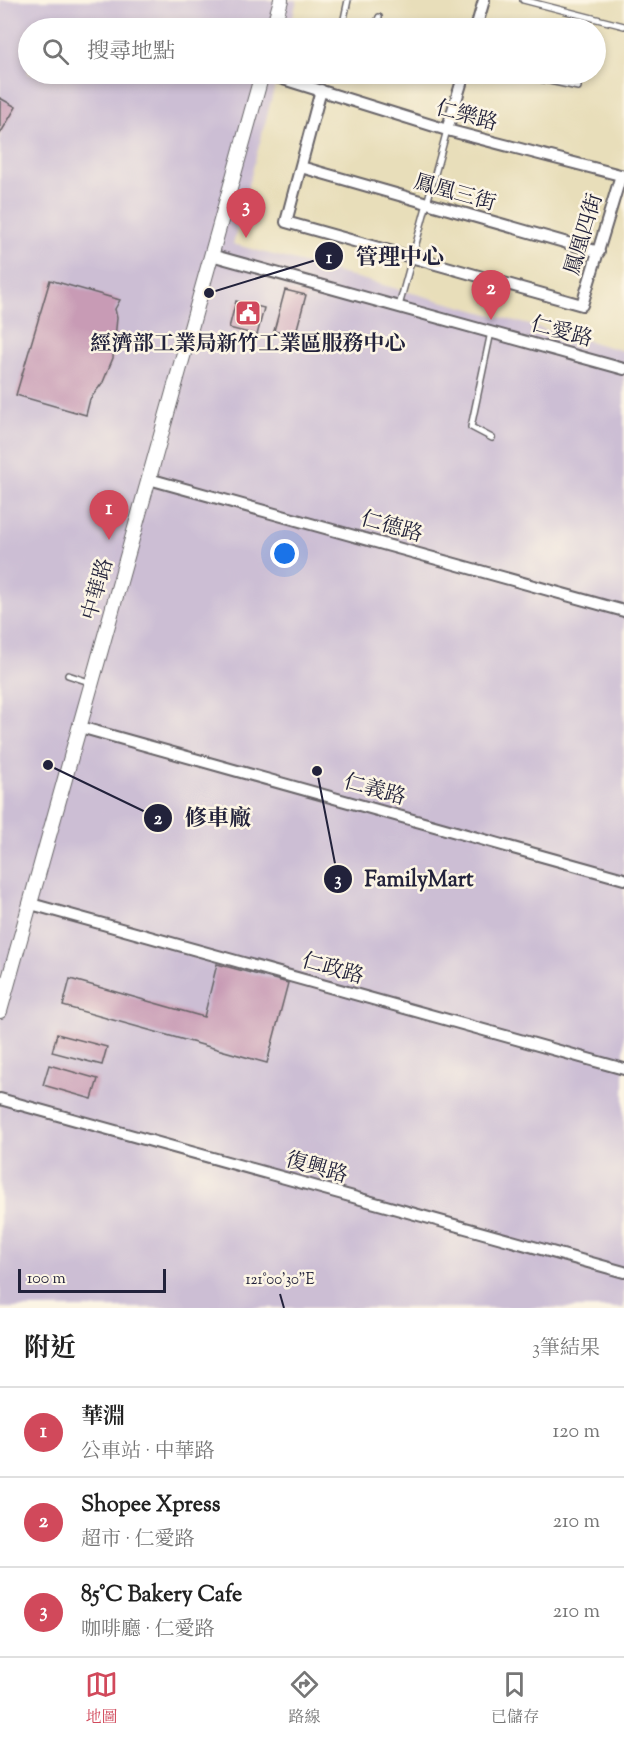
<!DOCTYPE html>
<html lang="zh-TW">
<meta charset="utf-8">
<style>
:root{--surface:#fff;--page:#f6f6f6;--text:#222;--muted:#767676;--line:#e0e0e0;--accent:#d1495b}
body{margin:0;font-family:"Sorts Mill Goudy","Noto Serif TC",serif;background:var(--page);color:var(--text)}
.scale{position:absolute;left:18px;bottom:15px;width:148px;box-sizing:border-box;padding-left:6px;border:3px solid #22223b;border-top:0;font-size:16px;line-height:21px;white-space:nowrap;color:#22223b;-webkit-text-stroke:4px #fcf5e5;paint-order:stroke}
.you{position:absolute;left:285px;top:554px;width:21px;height:21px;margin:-15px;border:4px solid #fff;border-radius:50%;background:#1a73e8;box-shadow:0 0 0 9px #1a73e833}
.badge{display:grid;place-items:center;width:39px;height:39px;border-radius:50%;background:var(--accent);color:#fff;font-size:20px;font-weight:700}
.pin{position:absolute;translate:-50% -50px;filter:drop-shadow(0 2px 3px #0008)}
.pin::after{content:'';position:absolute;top:32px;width:21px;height:18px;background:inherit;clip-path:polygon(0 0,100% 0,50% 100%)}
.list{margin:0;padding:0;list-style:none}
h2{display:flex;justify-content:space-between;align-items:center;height:78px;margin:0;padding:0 24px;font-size:26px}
h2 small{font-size:20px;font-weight:400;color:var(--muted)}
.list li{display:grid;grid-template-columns:39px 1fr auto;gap:18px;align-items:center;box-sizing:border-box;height:90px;padding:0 24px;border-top:2px solid var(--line)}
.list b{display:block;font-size:22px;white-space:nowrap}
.list p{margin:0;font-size:20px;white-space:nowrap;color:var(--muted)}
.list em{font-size:20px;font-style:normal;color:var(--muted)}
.icon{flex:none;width:33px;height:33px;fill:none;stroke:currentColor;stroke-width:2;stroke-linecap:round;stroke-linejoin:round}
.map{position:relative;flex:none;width:624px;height:1308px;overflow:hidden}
.search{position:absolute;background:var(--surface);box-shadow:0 3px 9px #0003;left:18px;right:18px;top:18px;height:66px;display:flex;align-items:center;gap:15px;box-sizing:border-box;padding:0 21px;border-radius:33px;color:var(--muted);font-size:22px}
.sheet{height:348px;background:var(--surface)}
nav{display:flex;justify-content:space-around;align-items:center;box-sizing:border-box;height:84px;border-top:2px solid var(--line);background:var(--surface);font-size:16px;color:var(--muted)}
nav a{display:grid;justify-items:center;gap:3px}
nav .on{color:var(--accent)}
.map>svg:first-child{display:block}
.industrial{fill:#ccbed4}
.building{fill:#c89bb5}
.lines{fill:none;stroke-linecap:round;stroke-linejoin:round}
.service-casing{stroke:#676467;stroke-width:8}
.minor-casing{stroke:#676467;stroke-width:14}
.tertiary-casing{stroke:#676467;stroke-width:16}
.service{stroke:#fff;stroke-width:5}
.minor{stroke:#fff;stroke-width:10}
.tertiary{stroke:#fff;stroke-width:14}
.ticks{fill:none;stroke:#22223b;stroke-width:2}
.labels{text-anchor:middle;stroke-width:5;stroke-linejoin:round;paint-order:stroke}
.street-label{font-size:21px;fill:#22223b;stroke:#fcf5e5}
.poi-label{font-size:21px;font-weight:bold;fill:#22223b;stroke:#fcf5e5}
.ticks-label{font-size:15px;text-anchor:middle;fill:#22223b;stroke:#fcf5e5;stroke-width:5;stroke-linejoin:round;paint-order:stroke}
.leader{fill:none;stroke:#22223b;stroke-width:2}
.callout-dot{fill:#22223b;stroke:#fcf5e5;stroke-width:2}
.mark-label{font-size:18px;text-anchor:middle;font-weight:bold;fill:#fff}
.callout-label{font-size:22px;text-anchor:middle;font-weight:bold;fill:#22223b;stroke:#fcf5e5;stroke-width:5;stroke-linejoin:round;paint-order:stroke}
</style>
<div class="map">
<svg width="624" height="1308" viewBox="0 0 624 1308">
<rect width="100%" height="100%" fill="#fcf5e5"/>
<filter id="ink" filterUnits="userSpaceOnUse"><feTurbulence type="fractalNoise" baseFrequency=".0167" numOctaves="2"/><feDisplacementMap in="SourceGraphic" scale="12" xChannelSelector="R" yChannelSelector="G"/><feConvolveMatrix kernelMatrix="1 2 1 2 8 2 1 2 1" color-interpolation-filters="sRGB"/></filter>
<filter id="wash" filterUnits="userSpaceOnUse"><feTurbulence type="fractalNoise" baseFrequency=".008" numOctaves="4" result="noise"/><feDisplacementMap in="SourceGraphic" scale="24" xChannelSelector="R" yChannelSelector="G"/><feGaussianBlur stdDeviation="1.35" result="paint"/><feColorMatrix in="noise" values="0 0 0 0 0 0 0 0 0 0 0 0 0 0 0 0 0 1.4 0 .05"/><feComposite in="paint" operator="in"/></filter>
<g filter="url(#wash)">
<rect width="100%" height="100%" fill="#e8deba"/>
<!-- industrial -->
<path class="industrial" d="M0,0H297L290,28H28V74H278L233,244L624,351V1308H0Z"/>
<g id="blocks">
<!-- building -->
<path class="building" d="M0,98L16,107L0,134Z
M50,280L120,300L115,309L117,318L113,358L103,382L90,399L86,415L16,395Z
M285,290L306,295L295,336L274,331Z
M236,301L264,308L257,335L229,328Z
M217,964L288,983L267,1063L63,1006L70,979L204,1017Z
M57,1034L107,1047L102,1065L52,1052Z
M49,1065L98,1079L92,1099L43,1085Z"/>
</g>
</g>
<g filter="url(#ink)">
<use href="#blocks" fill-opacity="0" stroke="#676467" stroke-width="1.5"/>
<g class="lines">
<!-- service casing -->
<g class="service-casing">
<path id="service" d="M523,0L624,26
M342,28L348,0
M375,28L379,17
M517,74L578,87
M399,306L447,130
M491,332L471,427L492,438
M68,675L92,683"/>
</g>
<!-- minor casing -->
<g class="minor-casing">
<path id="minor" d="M476,28L484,0
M267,74L447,130L624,176
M321,90L286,222L582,305L621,175
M447,130L464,74
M301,167L599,252
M211,255L624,369
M149,479L624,611
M80,727L624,879
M31,904L624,1069
M0,1099L624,1272"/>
</g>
<!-- tertiary casing -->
<g class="tertiary-casing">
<path id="tertiary" d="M273,28L281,0
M0,1011L262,74"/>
</g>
<!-- service -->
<use href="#service" class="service"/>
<!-- minor -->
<use href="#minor" class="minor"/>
<!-- tertiary -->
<use href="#tertiary" class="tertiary"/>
</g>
</g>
<!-- ticks -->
<path class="ticks" d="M280,1294L284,1308"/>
<!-- icons -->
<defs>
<g id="civic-square" transform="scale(1.35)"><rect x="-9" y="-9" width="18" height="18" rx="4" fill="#d1495b" stroke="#fcf5e5"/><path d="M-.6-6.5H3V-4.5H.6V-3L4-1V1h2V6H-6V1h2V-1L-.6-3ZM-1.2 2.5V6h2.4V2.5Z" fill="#fff"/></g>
</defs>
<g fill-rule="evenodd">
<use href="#civic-square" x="248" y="313"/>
</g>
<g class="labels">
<!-- street labels -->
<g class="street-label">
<text transform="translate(467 115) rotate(15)" y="7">仁樂路</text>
<text transform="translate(455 192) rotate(16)" y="7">鳳凰三街</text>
<text transform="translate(583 234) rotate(-73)" y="7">鳳凰四街</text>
<text transform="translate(562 331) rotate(15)" y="7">仁愛路</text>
<text transform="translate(392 526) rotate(16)" y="7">仁德路</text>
<text transform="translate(97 589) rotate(-74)" y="7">中華路</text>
<text transform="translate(375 789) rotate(16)" y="7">仁義路</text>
<text transform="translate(333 968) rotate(16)" y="7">仁政路</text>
<text transform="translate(317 1167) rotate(16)" y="7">復興路</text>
</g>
<!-- poi labels -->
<g class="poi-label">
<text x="248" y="350">經濟部工業局新竹工業區服務中心</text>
</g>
</g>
<g class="ticks-label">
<text x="280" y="1284">121°00'30"E</text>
</g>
<!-- callouts -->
<path class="leader" d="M209 293L329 256M48 765L158 818M317 771L338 879"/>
<g class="callout-dot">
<circle cx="209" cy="293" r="6"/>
<circle cx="48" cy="765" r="6"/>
<circle cx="317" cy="771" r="6"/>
<circle cx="329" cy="256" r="15"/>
<circle cx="158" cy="818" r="15"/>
<circle cx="338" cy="879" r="15"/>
</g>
<g class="mark-label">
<text x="329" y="263">1</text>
<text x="158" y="824">2</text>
<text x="338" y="885">3</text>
</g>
<g class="callout-label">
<text x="400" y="264">管理中心</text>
<text x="218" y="825">修車廠</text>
<text x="419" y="886">FamilyMart</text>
</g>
</svg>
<div class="scale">100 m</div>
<div class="you"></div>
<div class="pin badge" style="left:109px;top:540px">1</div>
<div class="pin badge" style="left:491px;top:320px">2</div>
<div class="pin badge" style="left:246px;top:238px">3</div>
<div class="search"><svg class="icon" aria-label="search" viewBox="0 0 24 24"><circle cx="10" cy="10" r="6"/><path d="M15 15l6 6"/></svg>搜尋地點</div>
</div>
<section class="sheet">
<h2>附近<small>3筆結果</small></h2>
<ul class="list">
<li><span class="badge">1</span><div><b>華淵</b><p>公車站 · 中華路</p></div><em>120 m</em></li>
<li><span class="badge">2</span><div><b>Shopee Xpress</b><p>超市 · 仁愛路</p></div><em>210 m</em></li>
<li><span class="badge">3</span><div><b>85°C Bakery Cafe</b><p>咖啡廳 · 仁愛路</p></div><em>210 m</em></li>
</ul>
</section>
<nav>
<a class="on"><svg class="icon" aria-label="map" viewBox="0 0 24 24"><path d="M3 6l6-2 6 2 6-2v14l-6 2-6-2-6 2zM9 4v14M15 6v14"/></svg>地圖</a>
<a><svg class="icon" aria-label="directions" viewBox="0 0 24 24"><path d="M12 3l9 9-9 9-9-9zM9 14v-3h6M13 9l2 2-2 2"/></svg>路線</a>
<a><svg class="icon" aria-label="saved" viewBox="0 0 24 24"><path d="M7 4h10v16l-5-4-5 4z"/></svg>已儲存</a>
</nav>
